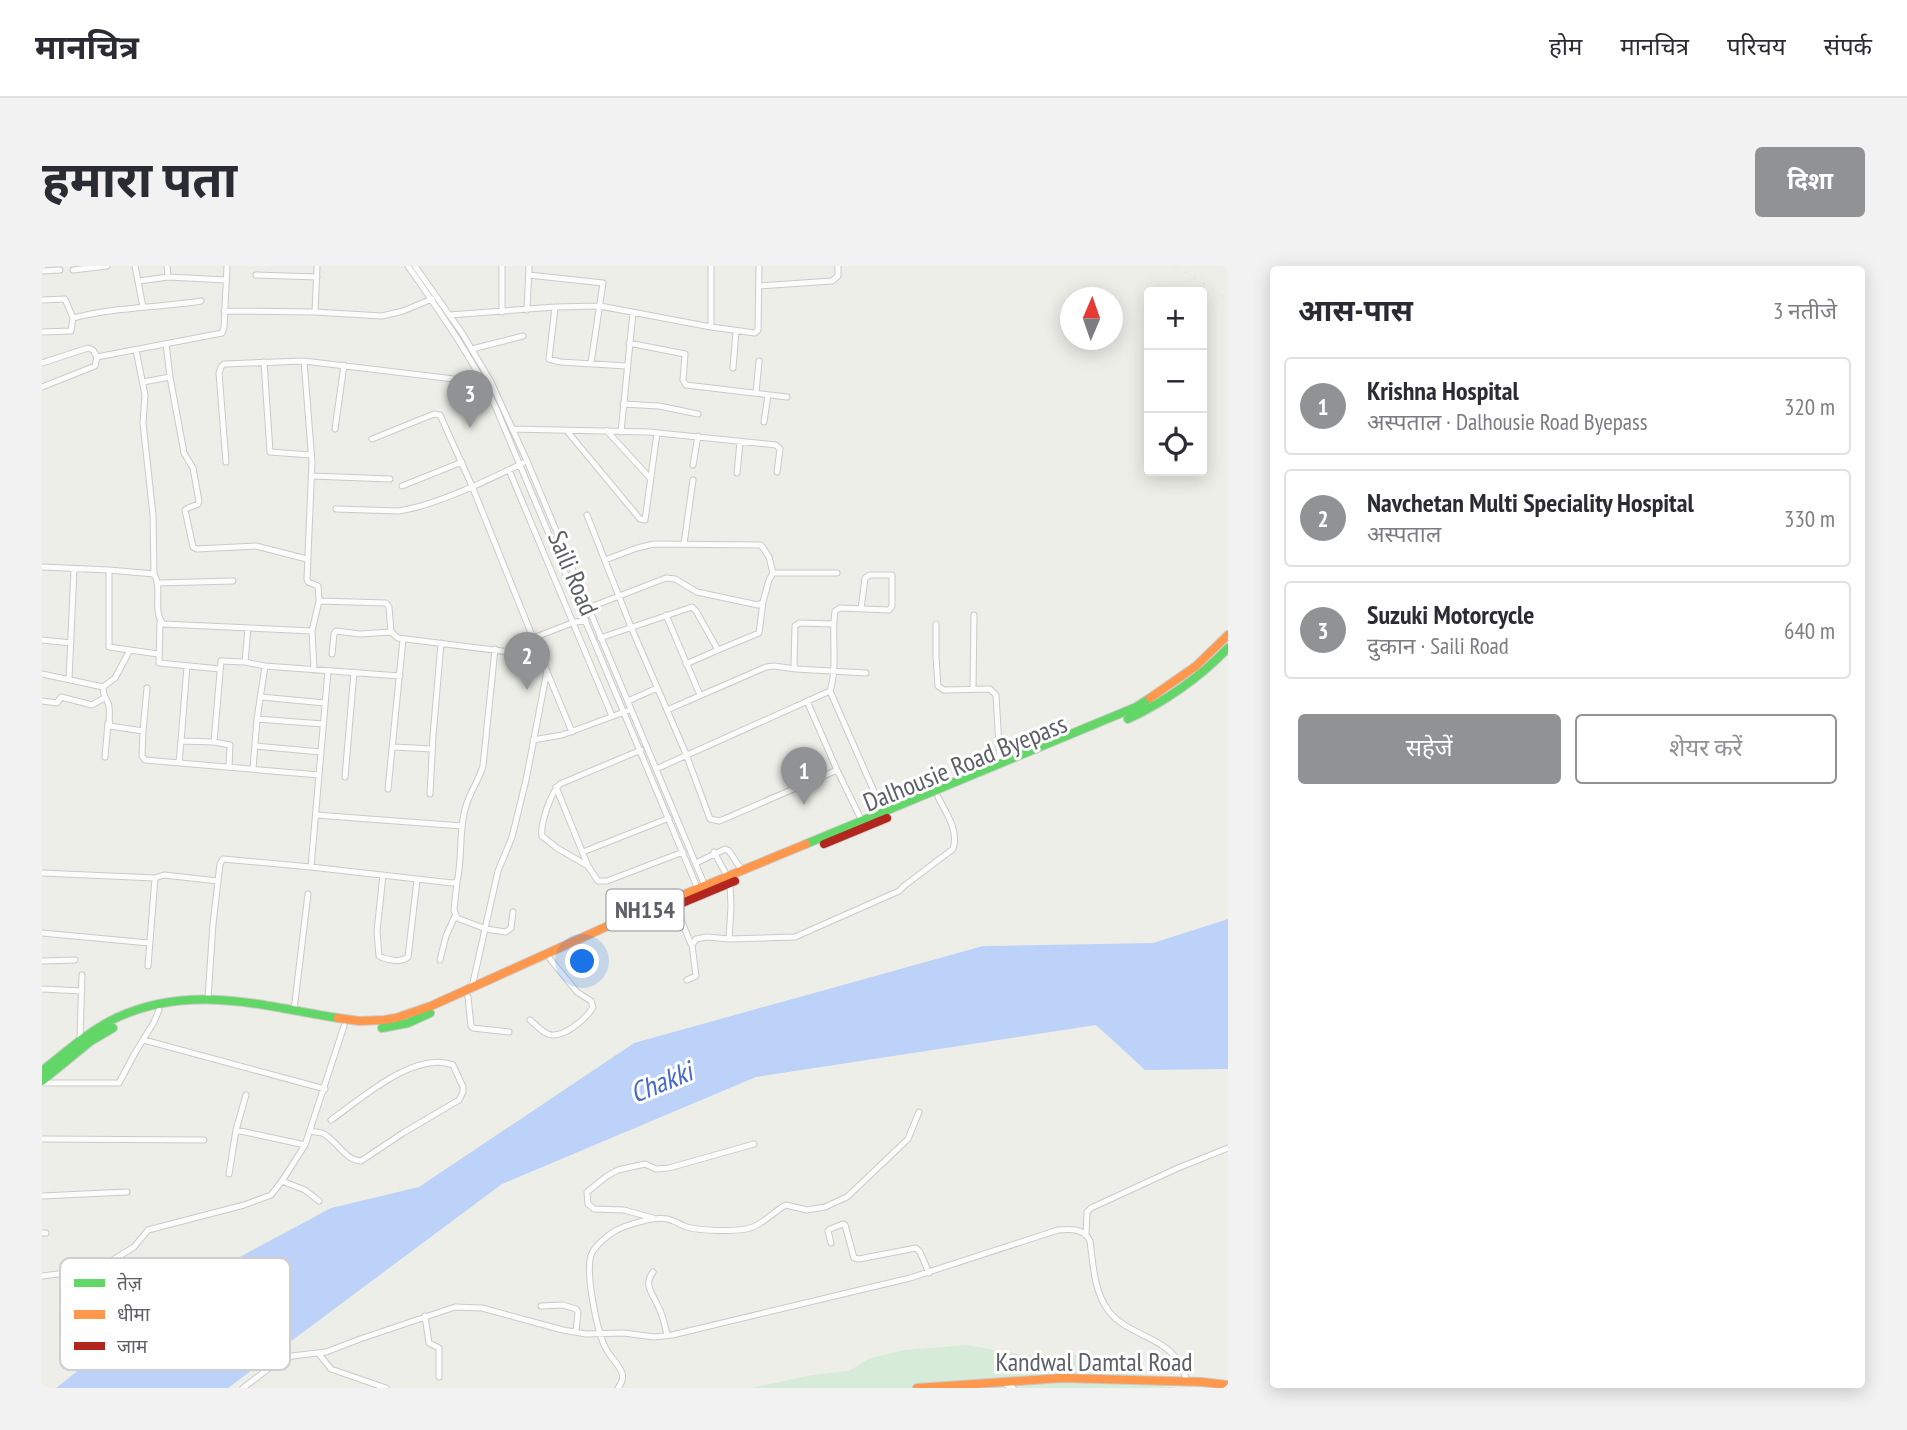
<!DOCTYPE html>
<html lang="hi">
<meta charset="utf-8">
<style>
:root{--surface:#fff;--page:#f2f2f3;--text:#2b2b33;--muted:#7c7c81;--line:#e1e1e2;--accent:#909294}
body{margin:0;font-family:"PT Sans Narrow","Noto Sans Devanagari",sans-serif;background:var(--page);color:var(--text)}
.controls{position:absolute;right:21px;top:21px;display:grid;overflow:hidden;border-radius:7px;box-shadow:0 4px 18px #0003}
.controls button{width:63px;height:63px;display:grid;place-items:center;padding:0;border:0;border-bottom:2px solid var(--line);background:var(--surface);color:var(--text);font:35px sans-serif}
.compass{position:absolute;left:1018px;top:21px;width:63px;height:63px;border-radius:50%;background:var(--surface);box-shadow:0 4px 18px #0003;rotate:2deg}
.you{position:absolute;left:541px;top:696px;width:24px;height:24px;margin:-18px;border:5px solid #fff;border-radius:50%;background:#1a73e8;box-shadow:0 0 0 10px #1a73e833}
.badge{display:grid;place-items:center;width:46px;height:46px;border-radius:50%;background:var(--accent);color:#fff;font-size:23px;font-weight:700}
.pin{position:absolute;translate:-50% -58px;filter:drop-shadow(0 2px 4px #0008)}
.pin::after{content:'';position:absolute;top:37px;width:24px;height:21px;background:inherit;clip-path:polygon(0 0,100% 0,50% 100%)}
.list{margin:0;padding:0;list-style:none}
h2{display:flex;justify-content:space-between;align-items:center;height:91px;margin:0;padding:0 28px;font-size:30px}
h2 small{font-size:23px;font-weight:400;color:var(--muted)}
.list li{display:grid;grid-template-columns:46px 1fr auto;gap:21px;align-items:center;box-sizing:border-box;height:98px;margin:0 14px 14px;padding:0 14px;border:2px solid var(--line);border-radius:7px}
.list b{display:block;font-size:26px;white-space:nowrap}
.list p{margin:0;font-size:23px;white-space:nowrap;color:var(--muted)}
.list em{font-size:23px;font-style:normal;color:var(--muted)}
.actions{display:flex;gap:14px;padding:21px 28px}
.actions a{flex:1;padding:16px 0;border:2px solid var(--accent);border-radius:7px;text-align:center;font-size:24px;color:var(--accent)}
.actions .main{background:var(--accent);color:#fff}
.icon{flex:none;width:38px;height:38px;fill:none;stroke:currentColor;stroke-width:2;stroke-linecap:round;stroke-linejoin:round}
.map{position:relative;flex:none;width:1186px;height:1122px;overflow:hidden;border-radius:7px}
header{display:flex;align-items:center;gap:42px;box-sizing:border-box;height:98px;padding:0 35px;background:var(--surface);border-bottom:2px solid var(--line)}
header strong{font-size:33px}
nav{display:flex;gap:38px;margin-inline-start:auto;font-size:24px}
.intro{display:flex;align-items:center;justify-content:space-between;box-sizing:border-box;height:168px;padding:0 42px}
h1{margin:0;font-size:49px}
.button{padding:18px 32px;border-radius:7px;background:var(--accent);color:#fff;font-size:24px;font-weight:700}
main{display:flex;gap:42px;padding:0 42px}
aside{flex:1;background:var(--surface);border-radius:7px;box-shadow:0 4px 18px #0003}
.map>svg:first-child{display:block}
.green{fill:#d6ebd8}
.water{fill:#bdd2f8}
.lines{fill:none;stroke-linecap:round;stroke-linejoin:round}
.street-casing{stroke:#cacbc9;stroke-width:7}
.fast-casing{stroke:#cbcbca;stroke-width:10}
.slow-casing{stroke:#cbcbca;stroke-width:10}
.jam-casing{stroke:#cbcbca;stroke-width:10}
.street{stroke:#fcfcfc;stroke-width:5}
.fast{stroke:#63d668;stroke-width:8}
.slow{stroke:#ff974d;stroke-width:8}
.jam{stroke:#b3261e;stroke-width:8}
.rail{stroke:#e5e5e4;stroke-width:2;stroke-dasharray:2 9;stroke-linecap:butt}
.labels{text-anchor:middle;stroke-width:6;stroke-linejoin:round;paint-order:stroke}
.shield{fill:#fff;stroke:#8e9095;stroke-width:2}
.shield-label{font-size:24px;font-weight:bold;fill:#5e6067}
.street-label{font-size:26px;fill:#5e6067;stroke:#fff}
.water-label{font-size:28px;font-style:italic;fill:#4569c8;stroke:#fff}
.key{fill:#fff;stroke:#cfcfd1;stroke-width:2}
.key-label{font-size:19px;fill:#5e6067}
</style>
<header>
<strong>मानचित्र</strong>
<nav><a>होम</a><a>मानचित्र</a><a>परिचय</a><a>संपर्क</a></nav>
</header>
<div class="intro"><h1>हमारा पता</h1><a class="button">दिशा</a></div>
<main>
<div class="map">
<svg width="1186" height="1122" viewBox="0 0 1186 1122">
<rect width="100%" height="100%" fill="#eeeee8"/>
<!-- green -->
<path class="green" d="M924,1079L982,1089H1037L1085,1101L1122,1120L1135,1122H709L770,1109L807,1105L828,1092L863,1084Z"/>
<!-- water -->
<path class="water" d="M1186,653V803L1103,804L1054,759L714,811L460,918L186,1122H14L140,1022L289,942L377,921L592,777L941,680L1111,677Z"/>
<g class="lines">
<!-- street casing -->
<g class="street-casing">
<path id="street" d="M93,0L101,41
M125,0L126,11
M366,0C398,46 430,91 454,142L655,621
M373,0L420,67L449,116L485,195L663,620
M31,4L65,0
M0,5L18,4
M214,9L275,11
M487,9L561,17L549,97
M97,15L126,11L184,14
M717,20L790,15L796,10V0
M0,34L23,33L31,52C73,41 116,42 159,35
M513,41L507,93L518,96L585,100
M485,44L487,0
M182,45L273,46L340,50L361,45L390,33
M273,46L275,0
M460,46V0
M407,49L513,41L558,40L669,61L713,67L716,64L717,0
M669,61V0
M0,66L29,65L31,52
M587,77L643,88L641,114L644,119L745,131
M124,78L128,111L142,187L151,202L157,235L156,238L146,242L143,244L151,281L155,283L214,280L265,293
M430,83L481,70
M94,84L103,129L101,157L111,249L112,308
M262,95L270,196L265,313L266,316L276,320L277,335L270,365L272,404
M222,96L228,186L269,189
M0,97L46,82L51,84L55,91
M691,102L694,65
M101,116L128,111
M0,121L53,100L55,91L180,67L182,62L185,0
M714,127L717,95
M581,138L617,140L656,148
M722,156L726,129
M293,163L302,99
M470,163L607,166L734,179L738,183L735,206
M525,165L598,253L603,254L615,167
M565,165L608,212
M579,166L591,47
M330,173L392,148L398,149L430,220L491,372L530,466
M184,196L177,107L179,101L182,98L262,95L445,117
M651,199L656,170
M467,204C502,286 535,368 570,450
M695,207L698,176
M269,210L348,213
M360,220L420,196
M294,243L357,245C395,239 446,214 481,197
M545,249L589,361L644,488L668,553L677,555L687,551L795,504
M642,278L651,214
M563,294L595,282L612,278L719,279L727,291L731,307
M0,301L67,304L112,308C121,323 110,345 121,358L270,365
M67,304V381L116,388
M116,317L191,315
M277,335L344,337L347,341L349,366L356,372L499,390
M546,342L624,312L633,313L655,326L716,339L721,336L727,314L731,307H795
M624,349L658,429
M118,356L117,397L178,403
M791,358L757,357L753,360L752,399L754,403L824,407
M894,358V391L896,420L902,424L948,423L954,429L958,498
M491,372L530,357L544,354
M558,372L650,341L654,345L676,384L644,398
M0,374L29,377
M88,384L73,412L61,421C61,430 63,430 66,437C69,444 66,453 68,460L101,465L100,490L103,494L277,509
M676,384L717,367L721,336
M290,388L292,368L294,365L318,368L349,366
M203,396L223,400L358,410
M0,408L61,421
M27,413L32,303
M931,422L932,349
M788,425L841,546
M219,431L283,437
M0,435L15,437L19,431L50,439L62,432
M586,435L615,422
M765,435L795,504L819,553
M625,444L724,401L732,400L754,403
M215,453L281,458
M101,465L105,422
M491,474L520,469L585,445
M139,475L145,400
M172,476L179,395L203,396L206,362
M213,480L279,486
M352,481L390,483
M63,491L66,457
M137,497L139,475L172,476L188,479L187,501
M211,503L215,453L223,400
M614,503L788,425C796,400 789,372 793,345L798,342L847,344L850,340V309H828L823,312L819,343
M303,511L312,406
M514,521L546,600L556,615H565L641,586
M346,523L361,373
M388,528L391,470L399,377
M274,549L420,560
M541,586L627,552
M672,586L685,610
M654,597L683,583L687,585L699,603
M546,600L515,582L500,570C498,558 509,526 518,518L599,484
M269,601L286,405
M0,607L113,612L122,609L176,615
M341,609L335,665L337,690C344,694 359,697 366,691L375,614
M415,616L412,644L415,652L444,663L464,666L469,662L471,646
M633,639L649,678
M0,667L107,677
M687,673L689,641L688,617
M398,694L404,670L413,650
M0,695L33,694
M106,700L113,612
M645,714L654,710L650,679L654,673L665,671L687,673L753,671L857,625L862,620L911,583C917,564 904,547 896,531
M430,721L456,605L470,571L484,514L505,405
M0,723L40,725
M426,731L429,760L431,762L467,766
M166,732L171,658L178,598L181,593L269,601L410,617L415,616C421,591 416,565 424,540C428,526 437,514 441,500L453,383
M252,744L266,628
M488,754C493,758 500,766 506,768C520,774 545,752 551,741L549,735L535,726L508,693
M38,773L40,709
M102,774L283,823
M0,817H77L93,787L112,756L117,744
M194,864L204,829
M268,865C269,865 279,867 280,867C294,873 302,894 319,895L361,867L417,834L421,826V821L411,799C373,784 319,833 289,854
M0,873L162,874
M187,908L194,864L263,879
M240,915L263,924L277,935
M0,930L85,926
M611,952L582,944L552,943L546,938L545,926L565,910L576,904L603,898L614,903L627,902L712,878
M0,967H4
M1044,969L1045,946L1049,942L1136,902L1186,882
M789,977L786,965L788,963L801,958L803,959L812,992L817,993L874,982L878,986L887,1007
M611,1006C601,1019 611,1028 616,1040C621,1049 623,1060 625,1069
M0,1010L56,1003L92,981L106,964L202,939L229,929L240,915L263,879L302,760
M499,1040L521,1039L534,1043L536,1046L534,1066
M383,1050L387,1077L397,1082V1111
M277,1088L289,1103L344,1122
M961,1117L971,1122
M201,1122L230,1100L250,1090L284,1086L318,1073L413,1041L440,1042L521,1064L544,1068L582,1067L612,1071L630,1069L868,1012L1016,964C1029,963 1042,962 1048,975C1051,998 1052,1025 1066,1044C1084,1069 1121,1070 1137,1096C1141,1102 1143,1109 1145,1116
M576,1122C579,1118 582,1113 580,1107C577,1098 567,1090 563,1081C555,1064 542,1003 550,987C554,979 566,969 573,965C584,959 613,950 625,953C632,954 638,959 645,961C658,965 695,966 708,962C722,958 732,945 744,939L765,944L783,941L805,931L866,873L877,846"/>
</g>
<!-- fast casing -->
<g class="fast-casing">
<path id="fast" d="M1086,453C1124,435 1157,412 1186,382
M764,578L1094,441L1108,432
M340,762L366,757L388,747
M0,805C24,786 47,765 74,752C148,717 220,740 296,752
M0,815L49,775L71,762"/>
</g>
<!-- slow casing -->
<g class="slow-casing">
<path id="slow" d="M1108,432L1154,400L1186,369
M296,752L317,755L342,754L354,752L389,740L568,659L764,578
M875,1122L1020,1112L1160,1116L1186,1119"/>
</g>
<!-- jam casing -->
<g class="jam-casing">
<path id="jam" d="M782,578L845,552
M585,660L693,615"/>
</g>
<!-- street -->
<use href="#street" class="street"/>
<!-- fast -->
<use href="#fast" class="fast"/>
<!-- slow -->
<use href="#slow" class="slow"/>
<!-- jam -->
<use href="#jam" class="jam"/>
<!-- rail -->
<path class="rail" d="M1133,0L1186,33"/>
</g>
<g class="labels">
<!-- shield labels -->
<rect class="shield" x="564.5" y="623.5" width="77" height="41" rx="5"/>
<g class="shield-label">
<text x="603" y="652">NH154</text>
</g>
<!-- street labels -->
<g class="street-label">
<text transform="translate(531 307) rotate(67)" y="9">Saili Road</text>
<text transform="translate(923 497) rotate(-22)" y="9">Dalhousie Road Byepass</text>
<text x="1052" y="1105">Kandwal Damtal Road</text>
</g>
<!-- water labels -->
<g class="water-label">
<text transform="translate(619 816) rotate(-22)" y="10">Chakki</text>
</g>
</g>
<!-- legend -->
<rect x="18" y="992" width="230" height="112" rx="10" class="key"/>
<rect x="32" y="1013" width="31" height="8" fill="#63d668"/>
<rect x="32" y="1044" width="31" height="9" fill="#ff974d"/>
<rect x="32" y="1076" width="31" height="8" fill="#b3261e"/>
<g class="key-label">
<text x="75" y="1024">तेज़</text>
<text x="75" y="1055">धीमा</text>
<text x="75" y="1087">जाम</text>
</g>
</svg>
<div class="controls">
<button>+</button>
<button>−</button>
<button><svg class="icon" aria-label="locate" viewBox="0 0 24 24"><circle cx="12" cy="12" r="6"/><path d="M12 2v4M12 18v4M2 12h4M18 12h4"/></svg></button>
</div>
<svg class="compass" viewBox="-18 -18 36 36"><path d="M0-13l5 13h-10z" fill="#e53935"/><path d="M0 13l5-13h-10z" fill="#7c7c81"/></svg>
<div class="you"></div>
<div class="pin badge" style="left:762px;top:539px">1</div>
<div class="pin badge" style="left:485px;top:424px">2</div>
<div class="pin badge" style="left:428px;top:162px">3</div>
</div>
<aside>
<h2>आस-पास<small>3 नतीजे</small></h2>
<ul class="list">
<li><span class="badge">1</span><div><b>Krishna Hospital</b><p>अस्पताल · Dalhousie Road Byepass</p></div><em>320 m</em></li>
<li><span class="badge">2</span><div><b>Navchetan Multi Speciality Hospital</b><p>अस्पताल</p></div><em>330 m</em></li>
<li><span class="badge">3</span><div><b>Suzuki Motorcycle</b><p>दुकान · Saili Road</p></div><em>640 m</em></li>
</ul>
<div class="actions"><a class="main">सहेजें</a><a>शेयर करें</a></div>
</aside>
</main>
